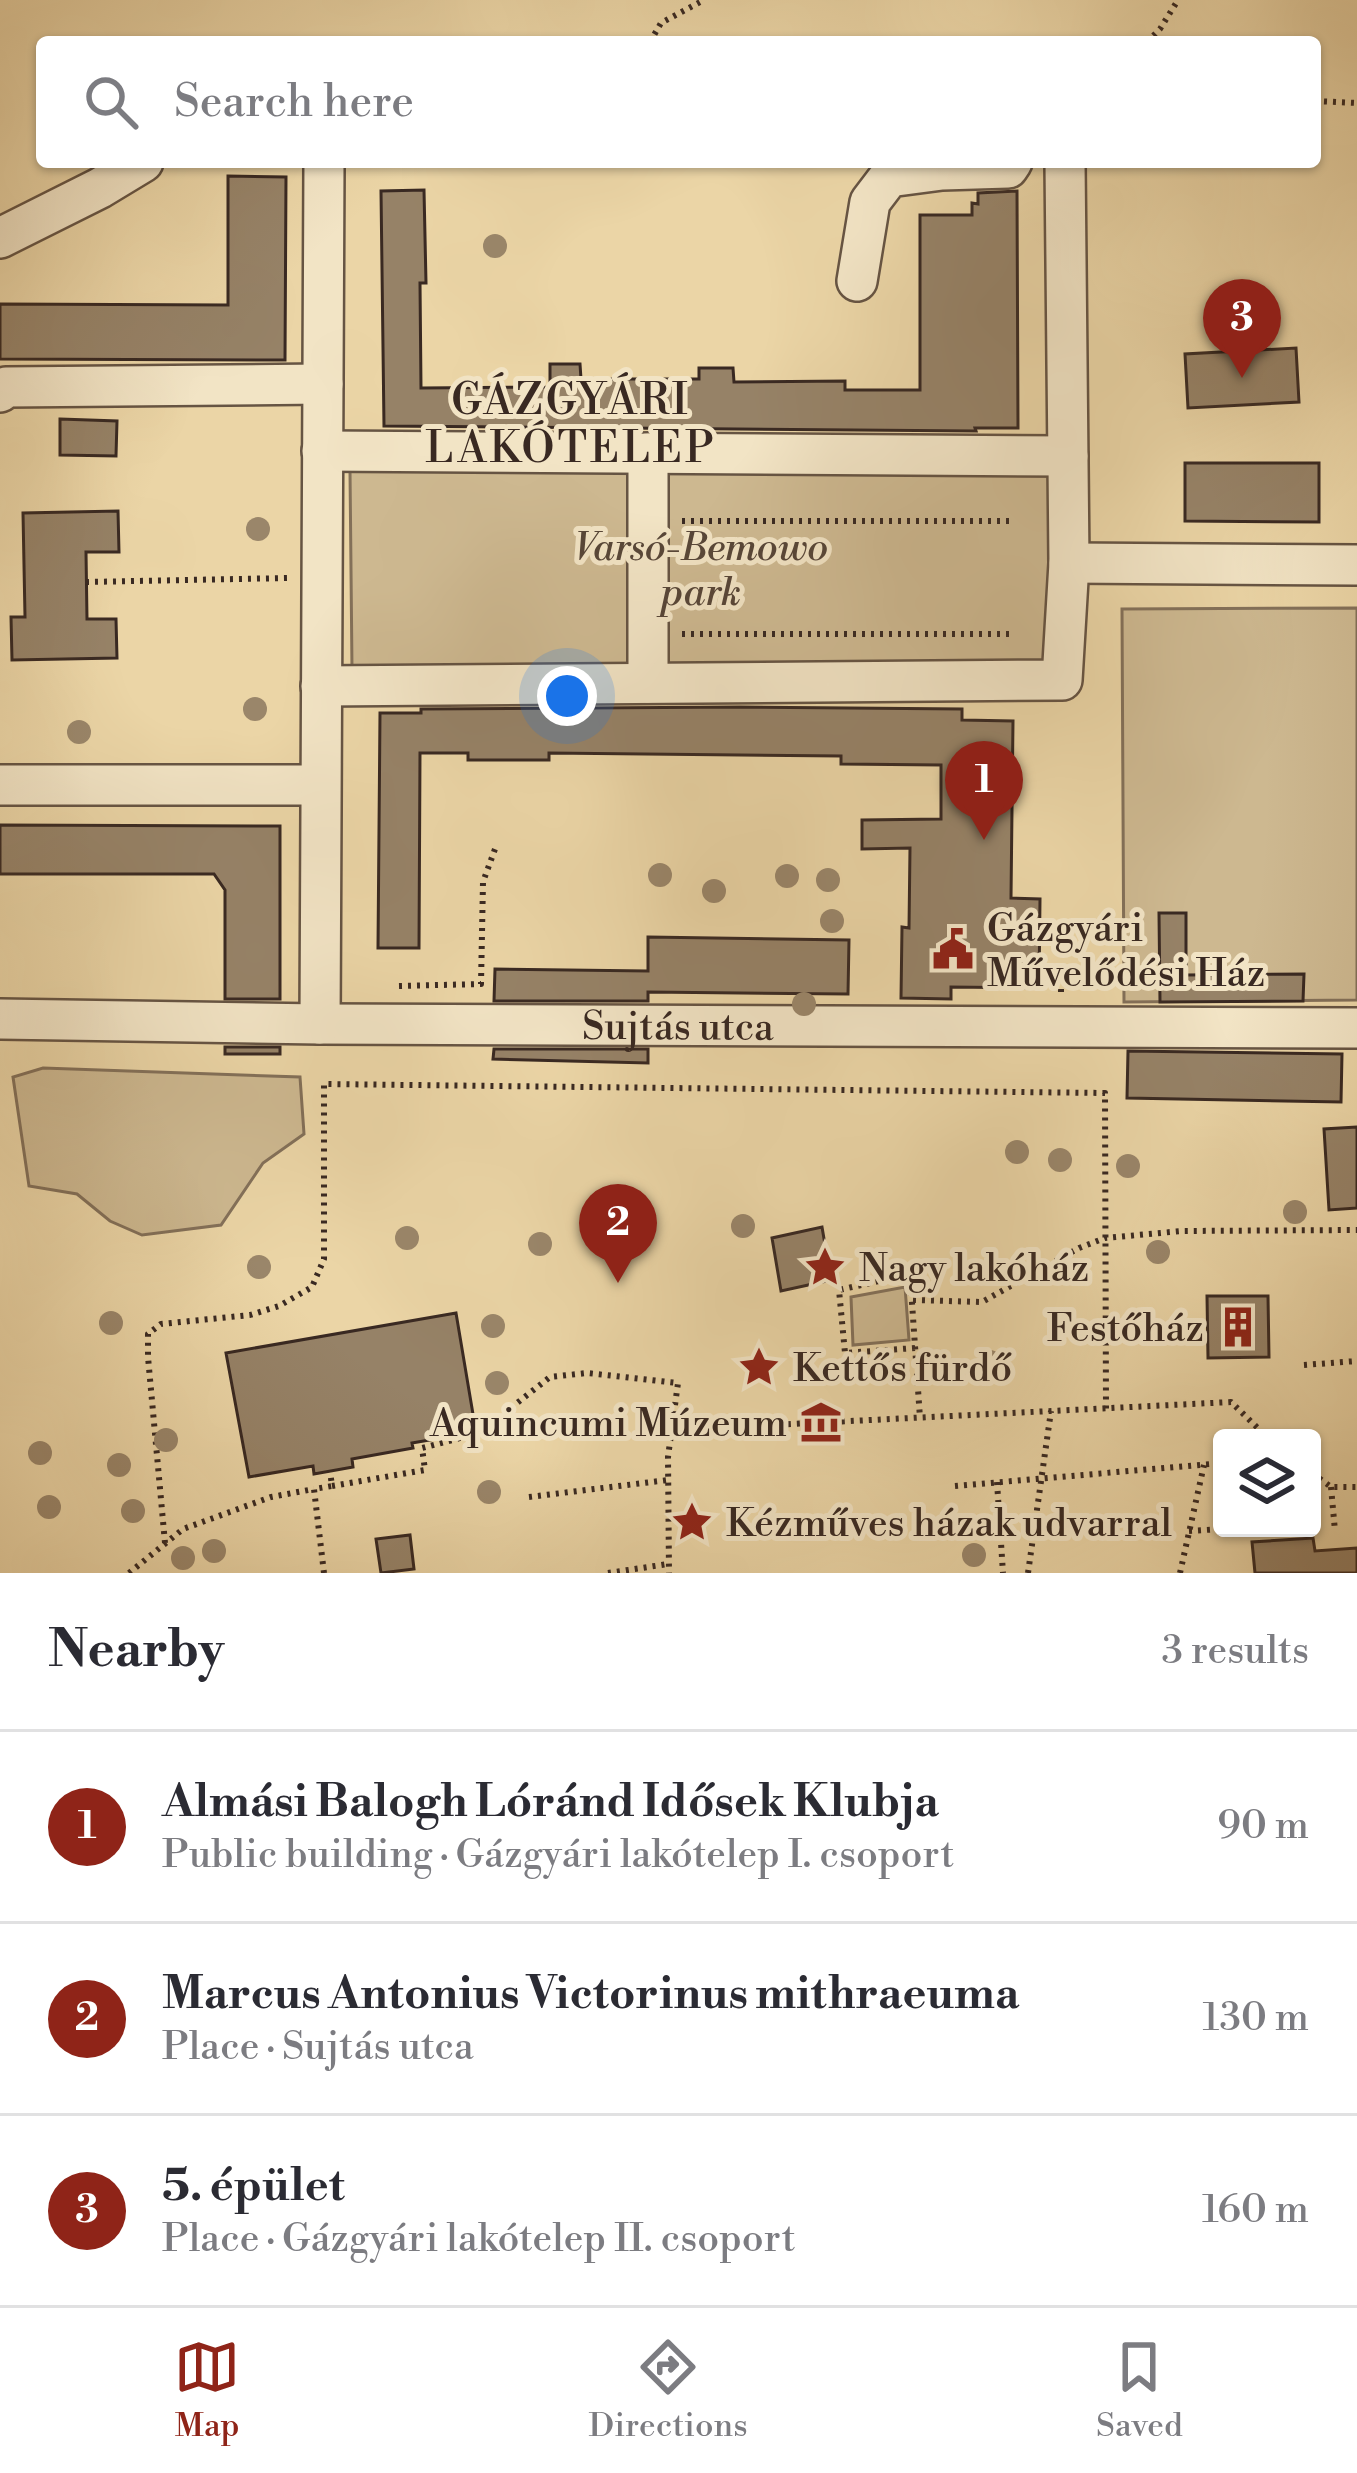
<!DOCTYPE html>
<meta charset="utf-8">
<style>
:root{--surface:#fff;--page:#f7f7f7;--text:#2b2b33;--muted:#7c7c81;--line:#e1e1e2;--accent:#8f2418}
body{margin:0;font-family:"Libre Bodoni",serif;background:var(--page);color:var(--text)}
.controls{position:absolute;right:36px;bottom:36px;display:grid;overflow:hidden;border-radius:12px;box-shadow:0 3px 9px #0004}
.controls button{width:108px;height:108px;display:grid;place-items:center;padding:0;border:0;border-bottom:3px solid var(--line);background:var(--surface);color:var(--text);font:60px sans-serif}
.you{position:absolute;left:567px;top:696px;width:42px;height:42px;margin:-30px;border:9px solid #fff;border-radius:50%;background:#1a73e8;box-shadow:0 0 0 18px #1a73e833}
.badge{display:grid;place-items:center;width:78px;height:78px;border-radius:50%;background:var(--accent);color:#fff;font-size:39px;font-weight:700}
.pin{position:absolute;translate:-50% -99px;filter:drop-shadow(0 3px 6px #0008)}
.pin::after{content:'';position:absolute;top:63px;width:42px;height:36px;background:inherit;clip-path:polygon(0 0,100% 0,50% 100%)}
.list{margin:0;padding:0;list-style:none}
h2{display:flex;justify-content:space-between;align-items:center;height:156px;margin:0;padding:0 48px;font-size:51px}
h2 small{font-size:39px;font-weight:400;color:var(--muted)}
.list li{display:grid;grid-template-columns:78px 1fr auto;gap:36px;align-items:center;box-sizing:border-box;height:192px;padding:0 48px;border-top:3px solid var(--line)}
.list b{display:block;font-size:45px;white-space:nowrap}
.list p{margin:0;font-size:39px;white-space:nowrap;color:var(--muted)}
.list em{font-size:39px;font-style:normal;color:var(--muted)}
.icon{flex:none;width:66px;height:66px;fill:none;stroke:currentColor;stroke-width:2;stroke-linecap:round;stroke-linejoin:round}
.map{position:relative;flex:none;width:1357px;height:1573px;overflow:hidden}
.search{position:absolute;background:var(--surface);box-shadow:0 3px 9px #0004;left:36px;right:36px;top:36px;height:132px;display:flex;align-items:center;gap:30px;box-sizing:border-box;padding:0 42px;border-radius:12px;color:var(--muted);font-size:45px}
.sheet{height:732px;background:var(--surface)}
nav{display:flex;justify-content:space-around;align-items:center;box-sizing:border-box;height:168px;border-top:3px solid var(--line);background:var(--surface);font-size:33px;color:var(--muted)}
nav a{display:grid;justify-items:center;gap:6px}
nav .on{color:var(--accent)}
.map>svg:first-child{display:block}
.green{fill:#cdb890;stroke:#837059;stroke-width:3}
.building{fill:#968267;stroke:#392922;stroke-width:3}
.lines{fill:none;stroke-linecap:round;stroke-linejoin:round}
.minor-casing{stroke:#665443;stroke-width:44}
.path{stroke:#392922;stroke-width:6;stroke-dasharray:3 6;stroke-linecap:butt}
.minor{stroke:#f2e4c5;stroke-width:39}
.tree{fill:#9a866a}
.labels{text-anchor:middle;stroke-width:10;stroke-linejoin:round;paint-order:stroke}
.park-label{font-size:39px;font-style:italic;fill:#574638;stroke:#f2e4c5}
.poi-label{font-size:39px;fill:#392922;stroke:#f2e4c5;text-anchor:start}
.street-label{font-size:39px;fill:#392922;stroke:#f2e4c5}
.neighbourhood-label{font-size:42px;letter-spacing:3px;fill:#392922;stroke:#f2e4c5}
</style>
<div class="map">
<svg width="1357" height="1573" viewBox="0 0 1357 1573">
<rect width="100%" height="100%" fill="#ebd5a6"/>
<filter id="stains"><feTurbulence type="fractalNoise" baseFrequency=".00167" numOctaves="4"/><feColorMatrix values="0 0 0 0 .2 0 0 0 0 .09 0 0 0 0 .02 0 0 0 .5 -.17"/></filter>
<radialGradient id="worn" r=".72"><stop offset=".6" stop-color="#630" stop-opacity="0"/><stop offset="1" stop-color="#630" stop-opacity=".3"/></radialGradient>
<!-- green -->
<path class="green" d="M1050,469L1051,666L352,668L350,471Z
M1357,608V1000L1124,1002L1122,609Z
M43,1068L300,1077L304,1134L263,1163L221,1225L142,1235L110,1221L77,1194L29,1186L13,1077Z
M905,1287L909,1340L853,1345L851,1297Z"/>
<!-- building -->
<path class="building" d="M228,176L286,177L285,360L0,359V304L228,305Z
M424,190L426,283H420L421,388L550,387V364H580L581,379H699V368H733L734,382L845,381V390H920V215H972V203L978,204V193L1017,191L1018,428H975L976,431L384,426L381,191Z
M1296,348L1299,402L1188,408L1185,354Z
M60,419L117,421L116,456L60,455Z
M1185,463H1319V522L1185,521Z
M118,511L119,552H86L87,619H116L117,658L12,660L11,617H25L23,513Z
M740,707L962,709V720L1013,721L1011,898L1040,899L1039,988L951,987V999L901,998L902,927L909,928L910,848L862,849V820L941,819V765L841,764V756L549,753V760H468V753H420L419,948H378L380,713H421V709Z
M0,825L280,826V999H225V890L214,874H0Z
M1159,913H1186V975L1304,974L1303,1001L1160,1002Z
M648,937L849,940L848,994L648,992V1001H494L495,969L648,971Z
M225,1047H280V1054H225Z
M494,1049H648V1063L493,1059Z
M1128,1051L1342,1054L1341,1102L1127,1098Z
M1357,1127V1208L1329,1210L1324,1129Z
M822,1227L831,1280L781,1291L772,1238Z
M1207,1296H1268L1269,1357L1208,1358Z
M456,1313L476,1432L412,1443L413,1448L352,1459L353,1467L314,1474L313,1466L249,1477L226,1353Z
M410,1535L414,1569L381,1573L376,1539Z
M1313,1538L1315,1551L1357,1548V1573H1255L1252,1542Z"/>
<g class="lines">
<!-- minor casing -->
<g class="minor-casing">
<g id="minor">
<path d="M0,238L100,188L143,162"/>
<path d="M857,281L870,202L889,177L942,170L1008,168L1012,162"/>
<path d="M0,392L6,387L323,384"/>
<path d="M322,451L1068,456"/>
<path d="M1069,563L1357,565"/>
<path d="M648,683V453"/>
<path d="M321,686L1062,680L1069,563L1065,162"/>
<path d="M0,785H320"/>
<path id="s1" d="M0,1019L320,1024L1357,1028"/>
<path d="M320,1024L324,162"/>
</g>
</g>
<!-- path -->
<path class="path" d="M650,42L661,23L704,0
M1068,42L1069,38
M1147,42L1160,29L1178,0
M1315,101L1357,103
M682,521H1015
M86,582L288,578
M682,634H1015
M399,986L481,984L483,882L495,849
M1061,992V968
M913,1300L982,1302L1079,1248L1105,1238L1182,1231L1357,1230
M915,1348L845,1353L839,1290L910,1274L920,1418
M1304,1365L1357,1361
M671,1430L1231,1402L1268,1438
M1312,1473L1331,1487H1357
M997,1482L1003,1573
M332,1486L425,1470L422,1448L479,1433L550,1377L587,1373L678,1383L668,1457L669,1573
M955,1486L1222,1463
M1331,1487L1335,1531
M529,1497L668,1480
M1312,1523L1313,1473
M1189,1531L1237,1528
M165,1543L148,1357V1334L161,1324L250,1315L279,1306L312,1287L324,1259V1084L1105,1093L1106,1409
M129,1573L183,1529L271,1497L314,1489
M324,1573L314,1489L332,1486L330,1471
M608,1573L668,1564
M1028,1573L1051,1411
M1180,1573L1204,1465"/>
<!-- minor -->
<use href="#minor" class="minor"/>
</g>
<!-- trees -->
<g class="tree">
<circle cx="495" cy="246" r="12"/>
<circle cx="258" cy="529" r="12"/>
<circle cx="255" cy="709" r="12"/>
<circle cx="79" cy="732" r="12"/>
<circle cx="660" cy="875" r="12"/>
<circle cx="787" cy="876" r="12"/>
<circle cx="828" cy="880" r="12"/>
<circle cx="714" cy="891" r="12"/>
<circle cx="832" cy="921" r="12"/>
<circle cx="804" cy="1004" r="12"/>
<circle cx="1017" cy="1152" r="12"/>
<circle cx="1060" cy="1160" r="12"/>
<circle cx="1128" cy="1166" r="12"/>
<circle cx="1295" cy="1212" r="12"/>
<circle cx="743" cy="1226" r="12"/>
<circle cx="407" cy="1238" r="12"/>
<circle cx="540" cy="1244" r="12"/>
<circle cx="1158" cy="1252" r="12"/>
<circle cx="259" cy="1267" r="12"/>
<circle cx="111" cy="1323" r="12"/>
<circle cx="493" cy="1326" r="12"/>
<circle cx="990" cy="1362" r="12"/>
<circle cx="497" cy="1383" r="12"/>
<circle cx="166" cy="1440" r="12"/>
<circle cx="40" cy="1453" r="12"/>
<circle cx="119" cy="1465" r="12"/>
<circle cx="489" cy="1492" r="12"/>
<circle cx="49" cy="1507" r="12"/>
<circle cx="133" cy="1511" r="12"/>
<circle cx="214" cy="1551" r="12"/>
<circle cx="974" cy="1555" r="12"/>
<circle cx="183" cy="1558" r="12"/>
</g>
<!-- icons -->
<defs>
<g id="civic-bare" transform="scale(3.24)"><path d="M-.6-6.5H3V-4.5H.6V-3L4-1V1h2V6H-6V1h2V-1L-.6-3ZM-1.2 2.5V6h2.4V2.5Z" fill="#8f2418" stroke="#f2e4c5" stroke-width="2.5" paint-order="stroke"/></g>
<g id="sight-bare" transform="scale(3.24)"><path d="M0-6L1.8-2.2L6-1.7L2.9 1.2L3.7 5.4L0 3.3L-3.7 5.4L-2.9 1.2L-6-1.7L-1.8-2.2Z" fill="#8f2418" stroke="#f2e4c5" stroke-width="2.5" paint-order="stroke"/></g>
<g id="building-bare" transform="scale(3.24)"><path d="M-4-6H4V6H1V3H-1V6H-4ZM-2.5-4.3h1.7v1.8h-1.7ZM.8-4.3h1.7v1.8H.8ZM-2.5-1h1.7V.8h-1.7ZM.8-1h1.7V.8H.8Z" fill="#8f2418" stroke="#f2e4c5" stroke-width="2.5" paint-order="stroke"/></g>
<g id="museum-bare" transform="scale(3.24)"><path d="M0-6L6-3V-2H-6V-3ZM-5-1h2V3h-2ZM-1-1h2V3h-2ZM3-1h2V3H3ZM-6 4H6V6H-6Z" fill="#8f2418" stroke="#f2e4c5" stroke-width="2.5" paint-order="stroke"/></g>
</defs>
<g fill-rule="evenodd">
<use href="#civic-bare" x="953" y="949"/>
<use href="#sight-bare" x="825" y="1267"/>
<use href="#building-bare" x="1238" y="1327"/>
<use href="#sight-bare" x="759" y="1367"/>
<use href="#museum-bare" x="821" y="1422"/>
<use href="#sight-bare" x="692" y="1522"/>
</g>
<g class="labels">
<!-- park labels -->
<g class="park-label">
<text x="701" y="560">Varsó-Bemowo<tspan x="701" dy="45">park</tspan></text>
</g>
<!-- poi labels -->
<g class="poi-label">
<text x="987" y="941">Gázgyári<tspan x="987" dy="45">Művelődési Ház</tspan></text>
<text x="859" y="1281">Nagy lakóház</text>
<text x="1204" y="1341" text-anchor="end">Festőház</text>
<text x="793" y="1381">Kettős fürdő</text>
<text x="787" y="1436" text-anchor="end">Aquincumi Múzeum</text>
<text x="726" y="1536">Kézműves házak udvarral</text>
</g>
<!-- street labels -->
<g class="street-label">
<text dy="14" stroke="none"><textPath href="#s1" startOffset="678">Sujtás utca</textPath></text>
</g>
<!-- neighbourhood labels -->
<g class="neighbourhood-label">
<text x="571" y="414">GÁZGYÁRI<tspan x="571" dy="48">LAKÓTELEP</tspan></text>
</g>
</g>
<rect width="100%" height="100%" filter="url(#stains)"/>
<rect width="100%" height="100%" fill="url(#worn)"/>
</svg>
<div class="controls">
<button><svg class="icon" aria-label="layers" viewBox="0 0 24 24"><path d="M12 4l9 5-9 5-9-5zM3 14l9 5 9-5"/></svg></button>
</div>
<div class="you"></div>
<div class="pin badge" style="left:984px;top:840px">1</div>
<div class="pin badge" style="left:618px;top:1283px">2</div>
<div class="pin badge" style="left:1242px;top:378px">3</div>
<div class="search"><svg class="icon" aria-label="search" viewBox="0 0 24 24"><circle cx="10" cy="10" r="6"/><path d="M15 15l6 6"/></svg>Search here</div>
</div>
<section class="sheet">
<h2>Nearby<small>3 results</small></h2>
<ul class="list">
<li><span class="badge">1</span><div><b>Almási Balogh Lóránd Idősek Klubja</b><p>Public building · Gázgyári lakótelep I. csoport</p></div><em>90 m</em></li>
<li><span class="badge">2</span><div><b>Marcus Antonius Victorinus mithraeuma</b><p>Place · Sujtás utca</p></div><em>130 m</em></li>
<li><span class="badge">3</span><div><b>5. épület</b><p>Place · Gázgyári lakótelep II. csoport</p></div><em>160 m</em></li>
</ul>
</section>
<nav>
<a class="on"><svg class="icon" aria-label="map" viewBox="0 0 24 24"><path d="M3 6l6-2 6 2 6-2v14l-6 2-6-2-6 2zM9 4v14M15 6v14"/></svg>Map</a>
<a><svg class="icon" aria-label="directions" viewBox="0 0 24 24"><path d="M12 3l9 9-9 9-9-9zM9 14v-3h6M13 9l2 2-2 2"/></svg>Directions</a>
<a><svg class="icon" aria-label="saved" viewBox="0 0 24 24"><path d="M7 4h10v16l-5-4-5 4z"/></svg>Saved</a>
</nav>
